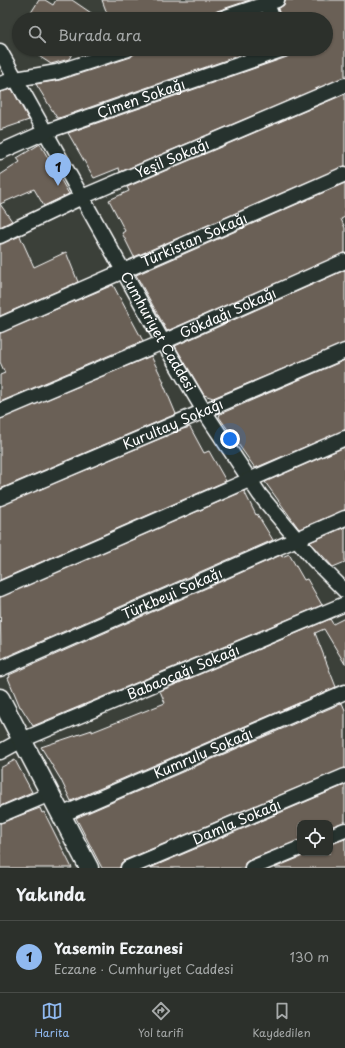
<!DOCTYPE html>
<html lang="tr">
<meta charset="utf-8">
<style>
:root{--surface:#2c302b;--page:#343833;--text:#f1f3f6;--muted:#a6a9a9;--line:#484b47;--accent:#90b9f0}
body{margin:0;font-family:"Playpen Sans",sans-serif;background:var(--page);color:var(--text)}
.controls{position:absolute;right:12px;bottom:12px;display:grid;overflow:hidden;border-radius:8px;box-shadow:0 1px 3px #0004}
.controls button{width:36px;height:36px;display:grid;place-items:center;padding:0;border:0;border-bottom:1px solid var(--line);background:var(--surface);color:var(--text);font:20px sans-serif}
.you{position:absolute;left:230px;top:439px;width:14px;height:14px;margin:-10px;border:3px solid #fff;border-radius:50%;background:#1a73e8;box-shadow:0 0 0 6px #1a73e833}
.badge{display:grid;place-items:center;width:26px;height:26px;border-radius:50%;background:var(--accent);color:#111;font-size:13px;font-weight:700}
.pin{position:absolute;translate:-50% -33px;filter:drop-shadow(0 1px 2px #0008)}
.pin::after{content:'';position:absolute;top:21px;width:14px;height:12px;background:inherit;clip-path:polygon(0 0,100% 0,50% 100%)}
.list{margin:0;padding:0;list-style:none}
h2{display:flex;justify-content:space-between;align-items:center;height:52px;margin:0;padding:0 16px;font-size:17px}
h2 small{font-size:13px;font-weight:400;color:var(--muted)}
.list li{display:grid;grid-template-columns:26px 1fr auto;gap:12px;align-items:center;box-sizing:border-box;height:72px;padding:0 16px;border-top:1px solid var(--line)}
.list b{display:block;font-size:15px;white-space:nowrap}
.list p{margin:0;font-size:13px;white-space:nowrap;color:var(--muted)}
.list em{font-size:13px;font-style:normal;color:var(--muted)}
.icon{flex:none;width:22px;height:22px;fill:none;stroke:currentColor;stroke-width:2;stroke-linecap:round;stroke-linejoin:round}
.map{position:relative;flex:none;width:345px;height:868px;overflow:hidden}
.search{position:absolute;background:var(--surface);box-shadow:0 1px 3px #0004;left:12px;right:12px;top:12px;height:44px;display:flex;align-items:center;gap:10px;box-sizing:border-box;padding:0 14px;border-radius:22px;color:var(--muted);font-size:15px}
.sheet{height:124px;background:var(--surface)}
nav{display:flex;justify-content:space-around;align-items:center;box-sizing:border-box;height:56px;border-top:1px solid var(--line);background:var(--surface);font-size:11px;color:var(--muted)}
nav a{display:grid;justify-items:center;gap:2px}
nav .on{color:var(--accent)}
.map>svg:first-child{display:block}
.building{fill:#6b6056;stroke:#fff}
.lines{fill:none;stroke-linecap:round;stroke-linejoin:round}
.minor-casing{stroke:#fff;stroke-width:17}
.tertiary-casing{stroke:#fff;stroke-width:21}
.minor{stroke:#26332d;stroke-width:14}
.tertiary{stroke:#26332d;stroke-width:18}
.labels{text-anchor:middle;stroke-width:3;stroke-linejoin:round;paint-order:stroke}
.street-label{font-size:14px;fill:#fff;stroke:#26332d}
</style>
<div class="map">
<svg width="345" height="868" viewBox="0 0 345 868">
<rect width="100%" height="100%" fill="#3b4039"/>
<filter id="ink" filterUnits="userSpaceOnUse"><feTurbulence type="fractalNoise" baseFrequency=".025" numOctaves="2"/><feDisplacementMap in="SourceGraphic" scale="8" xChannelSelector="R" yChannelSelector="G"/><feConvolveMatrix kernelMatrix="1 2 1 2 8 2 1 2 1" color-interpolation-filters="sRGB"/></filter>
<g filter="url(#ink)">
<!-- building -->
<path class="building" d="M39,0H45L53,5L56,0H72L100,19H27Z
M102,0H250L217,11L213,14L212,19H109Z
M285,0H345V77L120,172L119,168L94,178L68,133L287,57L291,54L292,49H326V19H281L278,9L284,5Z
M28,49H75L69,59L51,64Z
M149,49H258L59,118H57L36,84L60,80L131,57L135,53Z
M12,89L29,120L0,130V92Z
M345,94V166L134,257L122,233L125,231L109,200L129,191L127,187Z
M40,144L69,194L44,206L34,189L0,204L12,221L0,227V175L20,162L17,158Z
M345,183V217L341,219L345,228V253L167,331L136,275Z
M20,236L34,267L66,252L78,282L0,316V244Z
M345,270V343L213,398L204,395L175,346Z
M113,285L143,341L0,402V375L5,373L0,362V333Z
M151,356L164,382L163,383L176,414L0,489V419Z
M345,360V430L255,468L219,417L220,414Z
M190,427L204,453L209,451L226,481L0,580V506L183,429Z
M345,447V510L299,529L265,482Z
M244,491L256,515L257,514L273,540L1,659L0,597Z
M345,527V562L333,567L310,542Z
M289,554L304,580L307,579L322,605L33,726L21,707H20L8,678L10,677L9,675L281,555L282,557Z
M345,618V664L324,629L315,633L336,687L71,801L61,780L41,747L92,730V732L165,703L160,691L330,619L333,624Z
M342,703L345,710V768L125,860L121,863L120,868H102L76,818L78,817Z
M15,760L32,792L0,806V768Z
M345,785V822L330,827V823H300V840L249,860L245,863L244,868H150Z
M40,808L42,813L44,812L72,868H0V823Z
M345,839V868H274L303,856L307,853H330V844Z"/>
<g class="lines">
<!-- minor casing -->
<g class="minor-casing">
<g id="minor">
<path d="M267,4L273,19"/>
<path d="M220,19L277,0"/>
<path id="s1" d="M0,51L163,342L204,411L260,495L314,560L345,591"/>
<path d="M0,84L16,79L57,72L128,49"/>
<path id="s2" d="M0,152L45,132L284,49"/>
<path id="s3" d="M0,236L82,197L345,85"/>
<path id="s4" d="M0,325L345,174"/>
<path id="s5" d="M0,411L163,342L345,261"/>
<path id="s6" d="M0,498L345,351"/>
<path d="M0,589L345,438"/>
<path id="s7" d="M0,669L345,518"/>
<path id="s8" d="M0,752L22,740L345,604"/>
<path d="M0,815L50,794"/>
<path id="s9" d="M61,815L345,692"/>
<path d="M330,836L345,830"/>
<path id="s10" d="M128,868L345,776"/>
<path d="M252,868L300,848"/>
</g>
</g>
<!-- tertiary casing -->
<g class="tertiary-casing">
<path id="tertiary" d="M0,698L89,868"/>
</g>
<!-- minor -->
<use href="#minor" class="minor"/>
<!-- tertiary -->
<use href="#tertiary" class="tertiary"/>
</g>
</g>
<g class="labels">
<!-- street labels -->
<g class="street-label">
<text dy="5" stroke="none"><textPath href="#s2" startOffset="151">Çimen Sokağı</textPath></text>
<text dy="5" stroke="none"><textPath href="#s3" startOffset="189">Yeşil Sokağı</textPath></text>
<text dy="5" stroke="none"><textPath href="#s4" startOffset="212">Türkistan Sokağı</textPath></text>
<text dy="5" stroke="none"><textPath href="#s5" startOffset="248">Gökdağı Sokağı</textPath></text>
<text dy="5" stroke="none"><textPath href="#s1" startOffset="322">Cumhuriyet Caddesi</textPath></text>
<text dy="5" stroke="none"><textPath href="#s6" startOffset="188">Kurultay Sokağı</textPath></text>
<text dy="5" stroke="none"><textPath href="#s7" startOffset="188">Türkbeyi Sokağı</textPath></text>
<text dy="5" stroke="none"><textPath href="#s8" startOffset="200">Babaocağı Sokağı</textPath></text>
<text dy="5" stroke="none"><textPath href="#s9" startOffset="155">Kumrulu Sokağı</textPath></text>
<text dy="5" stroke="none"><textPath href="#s10" startOffset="118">Damla Sokağı</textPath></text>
</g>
</g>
</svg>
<div class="controls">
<button><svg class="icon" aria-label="locate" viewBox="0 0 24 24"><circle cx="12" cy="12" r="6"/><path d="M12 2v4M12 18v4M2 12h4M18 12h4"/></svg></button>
</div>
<div class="you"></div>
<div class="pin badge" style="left:58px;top:186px">1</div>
<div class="search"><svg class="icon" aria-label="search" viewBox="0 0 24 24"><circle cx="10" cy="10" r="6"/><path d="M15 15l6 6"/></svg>Burada ara</div>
</div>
<section class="sheet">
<h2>Yakında<small></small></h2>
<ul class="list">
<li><span class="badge">1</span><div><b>Yasemin Eczanesi</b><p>Eczane · Cumhuriyet Caddesi</p></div><em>130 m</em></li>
</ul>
</section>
<nav>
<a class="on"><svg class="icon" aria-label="map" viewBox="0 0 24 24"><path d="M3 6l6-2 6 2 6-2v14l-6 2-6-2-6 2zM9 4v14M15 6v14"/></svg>Harita</a>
<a><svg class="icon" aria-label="directions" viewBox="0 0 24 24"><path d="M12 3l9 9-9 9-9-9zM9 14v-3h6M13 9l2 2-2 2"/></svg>Yol tarifi</a>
<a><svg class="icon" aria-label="saved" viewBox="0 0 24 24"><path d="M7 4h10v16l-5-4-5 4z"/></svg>Kaydedilen</a>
</nav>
